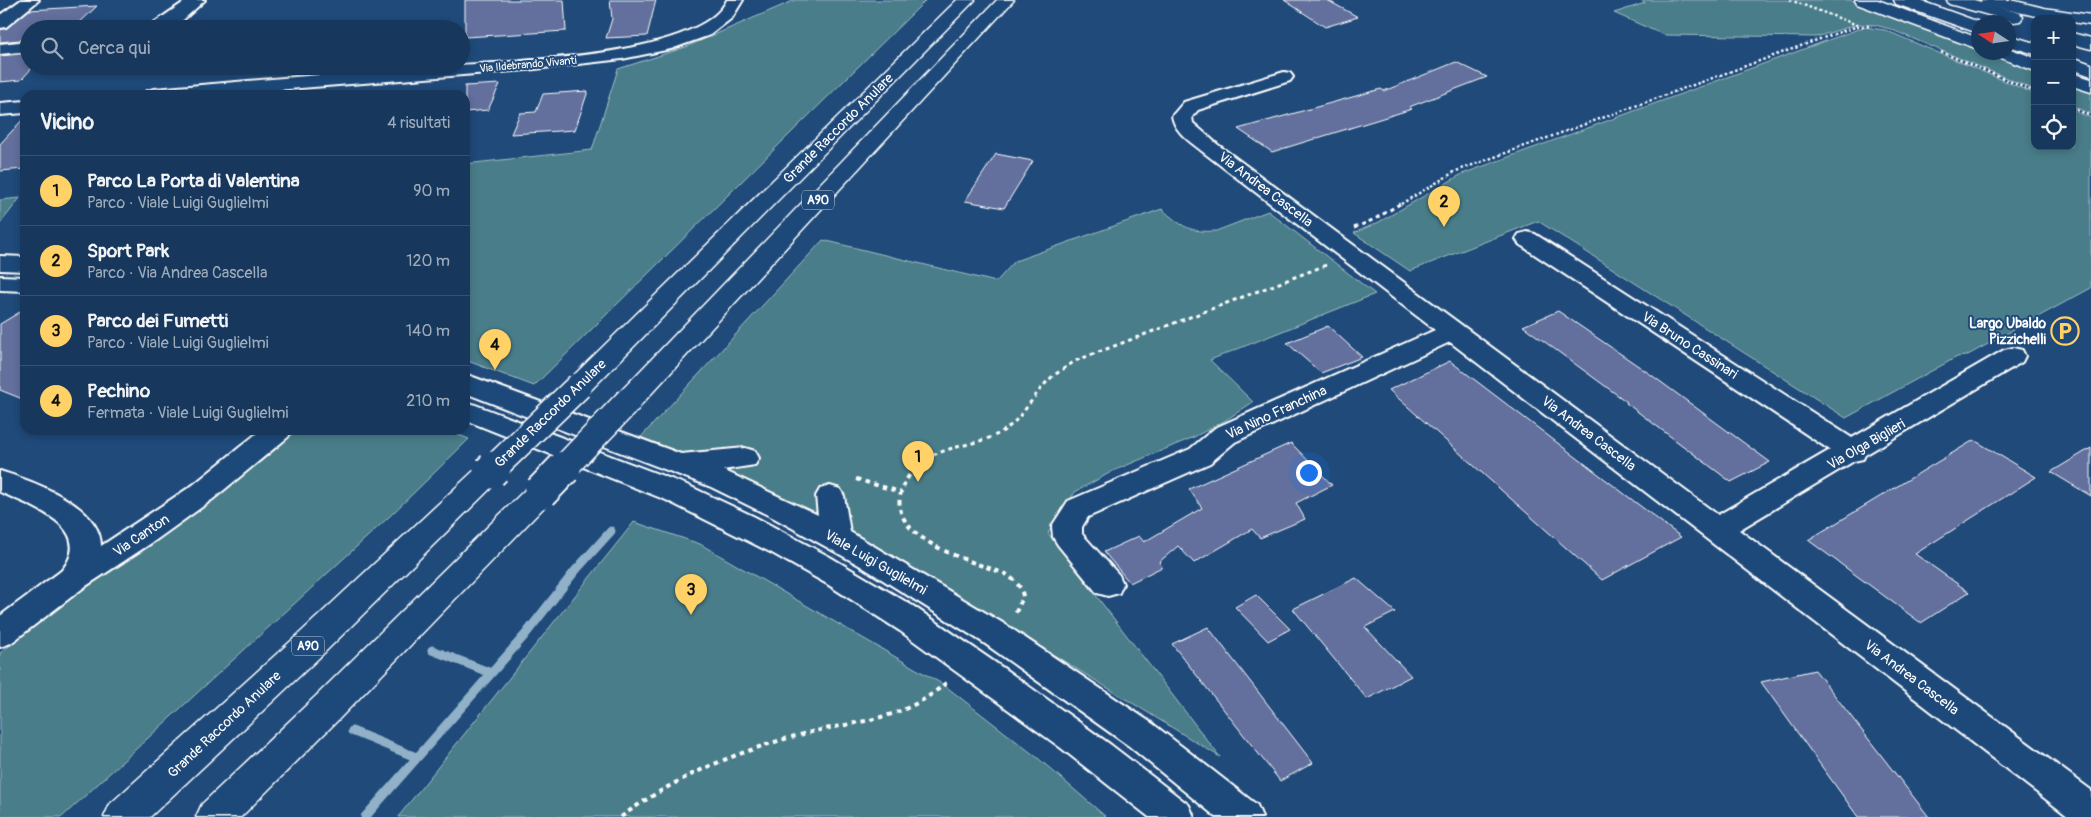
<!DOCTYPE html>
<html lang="it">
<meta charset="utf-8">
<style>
:root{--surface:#17385c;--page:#203f62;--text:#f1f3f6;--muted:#9eacbb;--line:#365272;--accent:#ffd166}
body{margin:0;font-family:Pangolin,sans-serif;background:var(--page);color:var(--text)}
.controls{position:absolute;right:15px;top:15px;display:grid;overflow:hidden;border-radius:10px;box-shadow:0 2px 8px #0003}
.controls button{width:45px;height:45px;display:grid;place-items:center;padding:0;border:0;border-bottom:1px solid var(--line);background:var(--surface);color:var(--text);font:25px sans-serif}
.compass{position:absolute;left:1971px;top:15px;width:45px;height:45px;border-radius:50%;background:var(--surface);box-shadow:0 2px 8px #0003;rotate:282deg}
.you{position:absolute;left:1308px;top:472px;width:18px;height:18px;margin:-12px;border:4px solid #fff;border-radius:50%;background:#1a73e8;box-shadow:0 0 0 8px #1a73e833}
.badge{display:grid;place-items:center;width:32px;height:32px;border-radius:50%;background:var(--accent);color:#111;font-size:16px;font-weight:700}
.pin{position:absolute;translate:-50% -41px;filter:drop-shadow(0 1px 2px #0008)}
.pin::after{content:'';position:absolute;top:26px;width:18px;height:15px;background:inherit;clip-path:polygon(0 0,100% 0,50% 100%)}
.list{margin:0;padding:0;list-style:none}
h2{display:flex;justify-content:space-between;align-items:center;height:65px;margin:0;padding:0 20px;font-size:21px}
h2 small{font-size:16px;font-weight:400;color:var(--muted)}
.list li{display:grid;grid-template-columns:32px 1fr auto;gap:15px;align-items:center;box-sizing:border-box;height:70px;padding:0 20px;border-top:1px solid var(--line)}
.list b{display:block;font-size:19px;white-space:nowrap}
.list p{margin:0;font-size:16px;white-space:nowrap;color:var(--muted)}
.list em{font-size:16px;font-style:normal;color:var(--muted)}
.icon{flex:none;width:28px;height:28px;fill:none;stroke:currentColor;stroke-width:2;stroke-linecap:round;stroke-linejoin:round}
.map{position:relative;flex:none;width:2091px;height:817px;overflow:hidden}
.search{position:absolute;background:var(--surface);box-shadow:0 2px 8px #0003;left:20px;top:20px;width:450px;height:55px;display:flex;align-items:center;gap:12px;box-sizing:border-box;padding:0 18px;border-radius:28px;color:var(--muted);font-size:19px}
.panel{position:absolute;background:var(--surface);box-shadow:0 2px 8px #0003;left:20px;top:90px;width:450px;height:345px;border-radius:15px}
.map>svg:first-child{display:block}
.green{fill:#497d89;stroke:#a4bec4}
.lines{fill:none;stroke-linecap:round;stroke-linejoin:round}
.stream{stroke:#90b1c8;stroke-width:9}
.building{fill:#63709d;stroke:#fff}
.minor-casing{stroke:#fff;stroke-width:4}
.major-casing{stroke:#fff;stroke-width:3}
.highway-casing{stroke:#fff;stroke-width:3}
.path-far2{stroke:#fff;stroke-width:2.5;stroke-dasharray:2.5 2.5;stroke-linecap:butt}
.path-far1{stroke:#fff;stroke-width:3;stroke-dasharray:4 4;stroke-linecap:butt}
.path{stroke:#fff;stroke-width:4;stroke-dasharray:4.5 4.5;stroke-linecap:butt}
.minor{fill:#1f4a7a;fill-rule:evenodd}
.major{fill:#1f4a7a;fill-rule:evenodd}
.highway{fill:#1f4a7a;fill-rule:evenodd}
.highway-bridge-far1-casing{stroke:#fff;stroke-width:29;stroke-linecap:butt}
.highway-bridge-casing{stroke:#fff;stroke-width:37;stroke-linecap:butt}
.highway-bridge-far1{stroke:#1f4a7a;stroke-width:26}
.highway-bridge{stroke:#1f4a7a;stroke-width:33}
.labels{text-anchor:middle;stroke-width:4;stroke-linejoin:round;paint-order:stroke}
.far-street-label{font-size:11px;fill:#fff;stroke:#1f4a7a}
.shield{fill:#1f4a7a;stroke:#bcc9d7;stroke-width:1}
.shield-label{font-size:12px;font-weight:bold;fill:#fff}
.street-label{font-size:14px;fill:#fff;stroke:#1f4a7a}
.poi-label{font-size:14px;font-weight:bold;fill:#fff;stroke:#1f4a7a;text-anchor:end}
</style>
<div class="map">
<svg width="2091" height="817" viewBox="0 0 2091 817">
<rect width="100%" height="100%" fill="#1f4a7a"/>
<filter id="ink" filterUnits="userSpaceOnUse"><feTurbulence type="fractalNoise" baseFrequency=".02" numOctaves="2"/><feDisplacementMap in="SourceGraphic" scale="10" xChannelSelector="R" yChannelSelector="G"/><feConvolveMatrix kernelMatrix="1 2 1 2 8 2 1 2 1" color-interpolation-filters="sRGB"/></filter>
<g filter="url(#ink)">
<!-- green -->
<path class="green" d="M795,0H926L534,386L465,360V164L592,150L618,69L686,47Z
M1641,0H1851L1978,49V52L1988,53L2035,70V90L1890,29L1875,25L1858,24L1816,37L1664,35L1614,13L1645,3Z
M1864,27L1885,30L2035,94V146H2072V110L2091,118V288L1966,356L1957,357L1846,418L1538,221L1410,271L1354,233L1379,222L1462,174Z
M2072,85L2091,92V114L2072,106Z
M20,198L0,224V200Z
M1162,209C1181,226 1190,233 1216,231L1268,211L1375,294L1210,360L1253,402L1226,420L1194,437L1113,471L1075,492L1048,533L1220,757L906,564L770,494L641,437L823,240L996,282L1015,261Z
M293,430H446L469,439L390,516L62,817H0V653Z
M634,522L700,544L944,685L1039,759L1106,817H398Z"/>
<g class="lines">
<!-- stream -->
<path class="stream" d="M432,650L491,673
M352,731L416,757
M365,817L525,635L575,571L611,531"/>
</g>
<!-- building -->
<path class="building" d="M465,0H564L566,31L465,37Z
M610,0H656L647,36L606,38L612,19Z
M1284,0H1327L1358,17L1325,27Z
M97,6L73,29H29V39L0,42V30L7,28L29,10Z
M29,53V66H34L21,80L0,82V56Z
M1456,62L1487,77L1409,107L1412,109L1272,152L1238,129L1381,89L1384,91Z
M500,84L488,110L465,112V86Z
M588,91L575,130L511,134L520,113L536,112L543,94Z
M25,117V169L0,171V144Z
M996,154L1033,161L1004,208L965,201Z
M25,309V400L0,390V324Z
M1558,311L1650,374L1770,462L1731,482L1626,403L1627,402L1523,326Z
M1328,326L1362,357L1321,373L1287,343Z
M1450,361L1681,537L1602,580L1389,390Z
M1974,440L2036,477L1915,554L1969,592L1921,623L1808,540Z
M1291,443L1332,485L1296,503L1305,519L1260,538L1252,529L1194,563L1178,546L1159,562L1162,567L1130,583L1104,552L1139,536L1144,542L1202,508L1189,489Z
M2091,448V496L2051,472Z
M1356,578L1395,612L1365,627L1411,676L1367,699L1293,609Z
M1256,595L1290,629L1268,641L1235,607Z
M1208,627L1313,763L1280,781L1172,644Z
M1815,670L1929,817H1858L1761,682Z"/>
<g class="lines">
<!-- minor casing -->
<g class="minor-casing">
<path id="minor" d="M21,0H39L6,27L0,28V15Z
M187,0H205L183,20L166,29H145Z
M727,0H743L732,18L710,35L671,49L622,59L526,70L213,95H145L147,91L154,89L378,70L461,66V65C519,61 701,56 727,0Z
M29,41V51L0,54V44Z
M1284,72L1290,73L1293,77L1290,81L1198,110L1192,117L1193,123L1217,144L1718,515L1830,450L1519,244L1516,239L1519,234L1527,232L1535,234L1852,438L2004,350L2013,348L2022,350L2025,356L2022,362L1865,455L1863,459L1854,461L1739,530L2091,790V817H2069L1450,342L1235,442L1210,463L1088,517L1082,527V534L1119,575L1123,584L1119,593L1108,596L1097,593L1058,545L1053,537L1052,526L1068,501L1190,449L1215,428L1435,330L1203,152C1191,142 1175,133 1172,116L1184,102Z
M25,101V113L0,115V103Z
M0,256L25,257V271L0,270Z
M0,276L25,277V291L0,290Z
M465,374L681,454L745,448L755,451L759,458L755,465L723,470L818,515L816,496L820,489L830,486L840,489L844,496L850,532L1006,625L1153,724L1257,805L1262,817H1216L1129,746L984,643L859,565L774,518L711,487L465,393Z
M465,401L687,485L755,517L830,557L913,606L1006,670L1111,745L1189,805L1194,817H1149L1061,748L900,631L827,584L772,553L666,500L465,420Z
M261,430H292L288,437L213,499L156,540L83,588L11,643L0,647V616C14,605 29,595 43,584C49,579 57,575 62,570C97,527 29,505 0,492V471C32,481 101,505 101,546L193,485Z"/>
</g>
<!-- major casing -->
<g class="major-casing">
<path id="major" d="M1855,0H1878L1978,38V49L1857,4Z
M1981,0H2011L2044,8L2091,15V25L2072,22V19L2044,18L1983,4Z
M2072,33L2091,38V49L2072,44Z
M2008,48L2035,58V71L1996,56L1993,52H2008Z
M2072,73L2091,79V92L2072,86Z"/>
</g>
<!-- highway casing -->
<g class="highway-casing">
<path id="highway" d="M957,0H975L589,392L579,395L569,392L566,386L569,380Z
M997,0H1014L639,407L629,409L619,407L615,400L619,393Z
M1894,0H1918L1979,22L1978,33L1896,4Z
M1947,0H1974L2020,13L2023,17L2020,21L2014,22L1949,4Z
M2008,35L2035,43V54L2008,46Z
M2072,57L2091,64V76L2072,69Z
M490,461L500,465L505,472L500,479L324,653L150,817H104L110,804L300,633L480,465Z
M541,481L551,484L556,492L551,500L341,717L241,817H196L202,804L317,695L531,484Z"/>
</g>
<!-- path-far2 -->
<path class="path-far2" d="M1790,0L1860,26
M1941,52L2035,92
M2072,108L2091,116
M1401,204L1456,171L1820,39L1855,27L1872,26"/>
<!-- path-far1 -->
<path class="path-far1" d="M1354,228L1375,219L1403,202
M914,469C937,445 970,448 998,434C1023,421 1032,394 1053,376C1060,371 1068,366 1075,361L1329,264"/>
<!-- path -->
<path class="path" d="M915,468C861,532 962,558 1006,574C1014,580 1022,586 1023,597L1015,614
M856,479L900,492
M621,817C675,777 738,751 803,734C858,720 902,722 947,682"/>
<!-- minor -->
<use href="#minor" class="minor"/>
<!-- major -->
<use href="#major" class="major"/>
<!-- highway -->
<use href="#highway" class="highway"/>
<!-- highway-bridge-far1 casing -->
<g class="highway-bridge-far1-casing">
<path id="highway-bridge-far1" d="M493,469L579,386
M563,469L629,400"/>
</g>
<!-- highway-bridge casing -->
<g class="highway-bridge-casing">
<path id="highway-bridge" d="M490,472L494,468
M541,492L564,468"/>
</g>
<!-- highway-bridge-far1 -->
<use href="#highway-bridge-far1" class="highway-bridge-far1"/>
<!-- highway-bridge -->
<use href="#highway-bridge" class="highway-bridge"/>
</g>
</g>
<!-- icons -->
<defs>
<g id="parking-ring" transform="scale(1.4375)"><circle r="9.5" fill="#1f4a7a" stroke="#ffd166" stroke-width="1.5"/><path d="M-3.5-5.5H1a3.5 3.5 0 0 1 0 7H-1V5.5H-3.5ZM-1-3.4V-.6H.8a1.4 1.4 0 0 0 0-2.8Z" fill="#ffd166"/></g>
</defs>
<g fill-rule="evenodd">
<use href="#parking-ring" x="2065" y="331"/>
</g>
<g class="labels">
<!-- far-street labels -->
<g class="far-street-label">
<text transform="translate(528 64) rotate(-5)" y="4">Via Ildebrando Vivanti</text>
</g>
<!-- shield labels -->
<g class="shield">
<rect x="802" y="190.5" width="32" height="19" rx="4"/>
<rect x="292" y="636.5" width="32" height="19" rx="4"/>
</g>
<g class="shield-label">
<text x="818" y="204">A90</text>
<text x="308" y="650">A90</text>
</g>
<!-- street labels -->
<g class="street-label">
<text transform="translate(838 128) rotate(-45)" y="5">Grande Raccordo Anulare</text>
<text transform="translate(1266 189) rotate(37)" y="5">Via Andrea Cascella</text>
<text transform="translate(1690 345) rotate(33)" y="5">Via Bruno Cassinari</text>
<text transform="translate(1276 412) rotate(-25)" y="5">Via Nino Franchina</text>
<text transform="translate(550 413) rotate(-44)" y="5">Grande Raccordo Anulare</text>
<text transform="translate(1589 433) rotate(37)" y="5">Via Andrea Cascella</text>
<text transform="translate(1866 444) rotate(-30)" y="5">Via Olga Biglieri</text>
<text transform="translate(141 535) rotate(-34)" y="5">Via Canton</text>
<text transform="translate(876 562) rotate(30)" y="5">Viale Luigi Guglielmi</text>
<text transform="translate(1912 677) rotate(37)" y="5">Via Andrea Cascella</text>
<text transform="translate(224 724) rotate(-43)" y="5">Grande Raccordo Anulare</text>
</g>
<!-- poi labels -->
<g class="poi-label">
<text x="2046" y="328">Largo Ubaldo<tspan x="2046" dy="16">Pizzichelli</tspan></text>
</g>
</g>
</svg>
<div class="controls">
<button>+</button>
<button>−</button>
<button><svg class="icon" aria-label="locate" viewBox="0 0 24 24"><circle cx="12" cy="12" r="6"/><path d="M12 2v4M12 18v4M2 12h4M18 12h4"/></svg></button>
</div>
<svg class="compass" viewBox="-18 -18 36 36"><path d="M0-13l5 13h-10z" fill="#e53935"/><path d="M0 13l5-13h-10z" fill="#9eacbb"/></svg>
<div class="you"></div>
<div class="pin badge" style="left:918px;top:482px">1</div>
<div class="pin badge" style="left:1444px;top:227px">2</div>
<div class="pin badge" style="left:691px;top:615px">3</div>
<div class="pin badge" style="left:495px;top:370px">4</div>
<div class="search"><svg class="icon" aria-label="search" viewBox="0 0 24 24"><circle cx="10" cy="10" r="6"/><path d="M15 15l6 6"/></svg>Cerca qui</div>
<section class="panel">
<h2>Vicino<small>4 risultati</small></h2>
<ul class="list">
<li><span class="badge">1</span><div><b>Parco La Porta di Valentina</b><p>Parco · Viale Luigi Guglielmi</p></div><em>90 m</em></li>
<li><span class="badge">2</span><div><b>Sport Park</b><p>Parco · Via Andrea Cascella</p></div><em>120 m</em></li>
<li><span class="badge">3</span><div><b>Parco dei Fumetti</b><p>Parco · Viale Luigi Guglielmi</p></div><em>140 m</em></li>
<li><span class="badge">4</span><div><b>Pechino</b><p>Fermata · Viale Luigi Guglielmi</p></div><em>210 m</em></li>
</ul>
</section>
</div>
